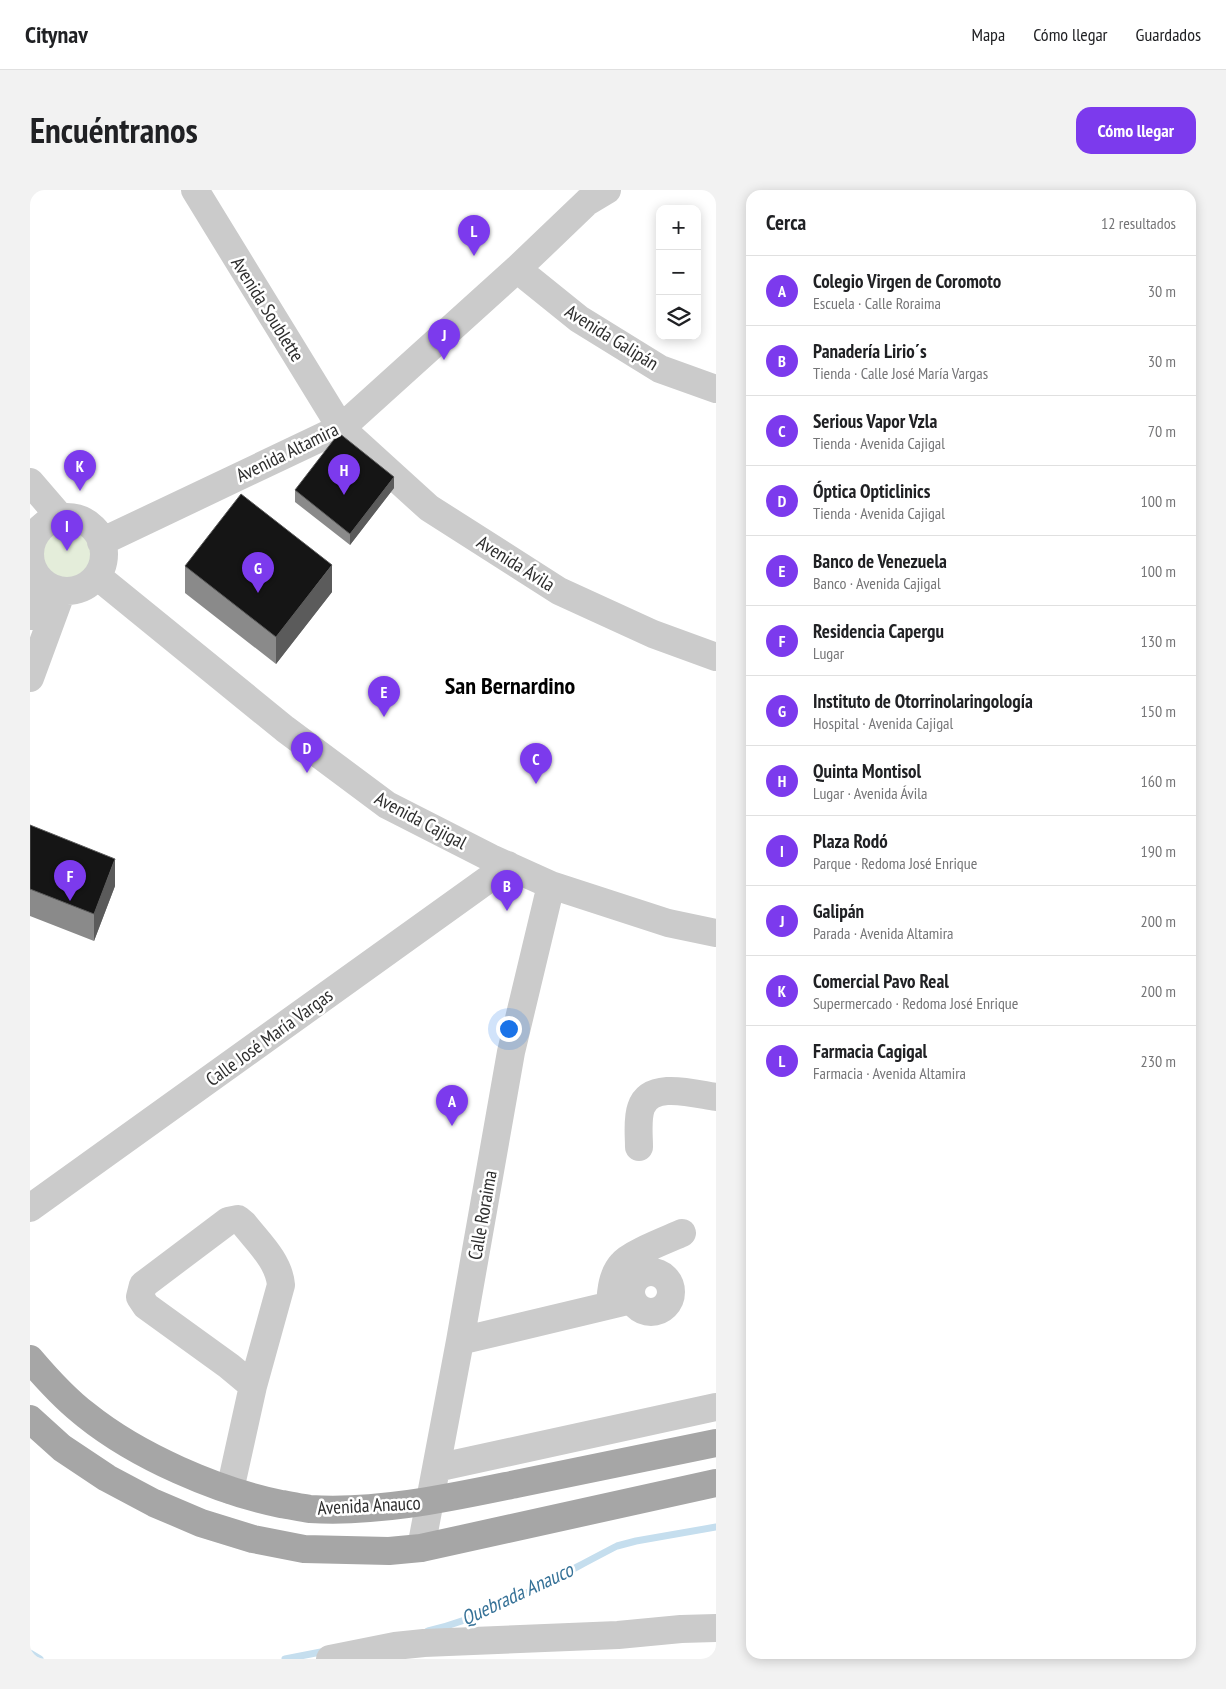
<!DOCTYPE html>
<html lang="es">
<meta charset="utf-8">
<style>
:root{--surface:#fff;--page:#f2f2f2;--text:#202124;--muted:#757577;--line:#e0e0e0;--accent:#7c3aed}
body{margin:0;font-family:"PT Sans Narrow",sans-serif;background:var(--page);color:var(--text)}
.controls{position:absolute;right:15px;top:15px;display:grid;overflow:hidden;border-radius:10px;box-shadow:0 2px 12px #0003}
.controls button{width:45px;height:45px;display:grid;place-items:center;padding:0;border:0;border-bottom:1px solid var(--line);background:var(--surface);color:var(--text);font:25px sans-serif}
.you{position:absolute;left:478px;top:838px;width:18px;height:18px;margin:-12px;border:4px solid #fff;border-radius:50%;background:#1a73e8;box-shadow:0 0 0 8px #1a73e833}
.badge{display:grid;place-items:center;width:32px;height:32px;border-radius:50%;background:var(--accent);color:#fff;font-size:16px;font-weight:700}
.pin{position:absolute;translate:-50% -41px;filter:drop-shadow(0 1px 2px #0008)}
.pin::after{content:'';position:absolute;top:26px;width:18px;height:15px;background:inherit;clip-path:polygon(0 0,100% 0,50% 100%)}
.list{margin:0;padding:0;list-style:none}
h2{display:flex;justify-content:space-between;align-items:center;height:65px;margin:0;padding:0 20px;font-size:21px}
h2 small{font-size:16px;font-weight:400;color:var(--muted)}
.list li{display:grid;grid-template-columns:32px 1fr auto;gap:15px;align-items:center;box-sizing:border-box;height:70px;padding:0 20px;border-top:1px solid var(--line)}
.list b{display:block;font-size:19px;white-space:nowrap}
.list p{margin:0;font-size:16px;white-space:nowrap;color:var(--muted)}
.list em{font-size:16px;font-style:normal;color:var(--muted)}
.icon{flex:none;width:28px;height:28px;fill:none;stroke:currentColor;stroke-width:2;stroke-linecap:round;stroke-linejoin:round}
.map{position:relative;flex:none;width:686px;height:1469px;overflow:hidden;border-radius:15px}
header{display:flex;align-items:center;gap:30px;box-sizing:border-box;height:70px;padding:0 25px;background:var(--surface);border-bottom:1px solid var(--line)}
header strong{font-size:24px}
nav{display:flex;gap:28px;margin-inline-start:auto;font-size:18px}
.intro{display:flex;align-items:center;justify-content:space-between;box-sizing:border-box;height:120px;padding:0 30px}
h1{margin:0;font-size:35px}
.button{padding:12px 22px;border-radius:15px;background:var(--accent);color:#fff;font-size:18px;font-weight:700}
main{display:flex;gap:30px;padding:0 30px}
aside{flex:1;background:var(--surface);border-radius:15px;box-shadow:0 2px 12px #0003}
.map>svg:first-child{display:block}
.green{fill:#e4edda}
.lines{fill:none;stroke-linecap:round;stroke-linejoin:round}
.stream{stroke:#c5deee;stroke-width:7}
.minor{stroke:#cbcbcb;stroke-width:28}
.major{stroke:#a6a6a6;stroke-width:28}
.wall{fill:#8a8a8a}
.shaded-wall{fill:#5b5b5b}
.building{fill:#151515;stroke:#5b5b5b}
.labels{text-anchor:middle;stroke-width:5;stroke-linejoin:round;paint-order:stroke}
.street-label{font-size:19px;fill:#2e2e2e;stroke:#fff}
.water-label{font-size:20px;font-style:italic;fill:#357197;stroke:#fff}
.district-label{font-size:24px;font-weight:bold;fill:#000;stroke:#fff}
</style>
<header>
<strong>Citynav</strong>
<nav><a>Mapa</a><a>Cómo llegar</a><a>Guardados</a></nav>
</header>
<div class="intro"><h1>Encuéntranos</h1><a class="button">Cómo llegar</a></div>
<main>
<div class="map">
<svg width="686" height="1469" viewBox="0 0 686 1469">
<rect width="100%" height="100%" fill="#fff"/>
<!-- green -->
<path class="green" d="M38,331C88,343 66,399 40,395C35,395 30,391 26,390C19,387 13,386 10,380C0,356 13,335 38,331Z"/>
<g class="lines">
<!-- stream -->
<path class="stream" d="M398,1441C465,1425 526,1387 587,1356L606,1351L686,1337
M0,1463L10,1469
M255,1469L296,1461"/>
<!-- minor -->
<path class="minor" d="M165,0L311,238L399,318L529,401L623,444L686,467
M487,79L549,129L630,179L686,199
M0,292L31,328
M0 364a37 37 0 1 1 74 0a37 37 0 1 1-74 0Z
M71,352L311,238L487,79L557,12L577,0
M67,386L255,539L357,615L461,668L521,695L638,733L686,743
M0,426L12,392
M0,488L32,401
M609,957C609,945 607,929 611,918C620,890 665,904 686,907
M0,1018L478,675
M601 1102a20 20 0 1 1 40 0a20 20 0 1 1-40 0Z
M580,1115C581,1101 582,1085 592,1074C599,1064 639,1049 652,1043
M430,1151L602,1110
M406,1278L686,1217
M200,1300L223,1196L199,1176L116,1116L110,1107L113,1095L198,1031L208,1029L214,1034C228,1052 249,1071 251,1095L223,1196
M391,1358L430,1151L481,862L521,695
M300,1469L365,1456L394,1453L588,1445L651,1439L686,1438"/>
<!-- major -->
<path class="major" d="M0,1169C17,1189 35,1209 56,1225C107,1266 187,1301 251,1314C260,1315 270,1318 280,1319C350,1323 418,1308 486,1294C553,1280 619,1267 686,1253
M0,1229L32,1258L77,1288L124,1313L171,1333L223,1349L274,1359L359,1361L391,1358L686,1293"/>
</g>
<!-- wall -->
<path class="wall" d="M364,298L320,355L265,312V300Z
M155,376L302,402L246,474L155,403Z
M0,635L85,696L64,751L0,726Z"/>
<!-- shaded-wall -->
<path class="shaded-wall" d="M364,287V298L320,355V344Z
M302,375V402L246,474V447Z
M85,669V696L64,751V724Z"/>
<!-- building -->
<path class="building" d="M309,243L364,287L320,344L265,300Z
M211,304L302,375L246,447L155,376Z
M0,635L85,669L64,724L0,699Z"/>
<g class="labels">
<!-- street labels -->
<g class="street-label">
<text transform="translate(238 119) rotate(58)" y="7">Avenida Soublette</text>
<text transform="translate(582 147) rotate(32)" y="7">Avenida Galipán</text>
<text transform="translate(257 262) rotate(-26)" y="7">Avenida Altamira</text>
<text transform="translate(486 373) rotate(32)" y="7">Avenida Ávila</text>
<text transform="translate(391 630) rotate(28)" y="7">Avenida Cajigal</text>
<text transform="translate(239 847) rotate(-36)" y="7">Calle José María Vargas</text>
<text transform="translate(452 1025) rotate(-80)" y="7">Calle Roraima</text>
<text transform="translate(339 1315) rotate(-3)" y="7">Avenida Anauco</text>
</g>
<!-- water labels -->
<g class="water-label">
<text transform="translate(487 1404) rotate(-25)" y="7">Quebrada Anauco</text>
</g>
<!-- district labels -->
<g class="district-label">
<text x="480" y="504">San Bernardino</text>
</g>
</g>
</svg>
<div class="controls">
<button>+</button>
<button>−</button>
<button><svg class="icon" aria-label="layers" viewBox="0 0 24 24"><path d="M12 4l9 5-9 5-9-5zM3 14l9 5 9-5"/></svg></button>
</div>
<div class="you"></div>
<div class="pin badge" style="left:422px;top:936px">A</div>
<div class="pin badge" style="left:477px;top:721px">B</div>
<div class="pin badge" style="left:506px;top:594px">C</div>
<div class="pin badge" style="left:277px;top:583px">D</div>
<div class="pin badge" style="left:354px;top:527px">E</div>
<div class="pin badge" style="left:40px;top:711px">F</div>
<div class="pin badge" style="left:228px;top:403px">G</div>
<div class="pin badge" style="left:314px;top:305px">H</div>
<div class="pin badge" style="left:37px;top:361px">I</div>
<div class="pin badge" style="left:414px;top:170px">J</div>
<div class="pin badge" style="left:50px;top:301px">K</div>
<div class="pin badge" style="left:444px;top:66px">L</div>
</div>
<aside>
<h2>Cerca<small>12 resultados</small></h2>
<ul class="list">
<li><span class="badge">A</span><div><b>Colegio Virgen de Coromoto</b><p>Escuela · Calle Roraima</p></div><em>30 m</em></li>
<li><span class="badge">B</span><div><b>Panadería Lirio´s</b><p>Tienda · Calle José María Vargas</p></div><em>30 m</em></li>
<li><span class="badge">C</span><div><b>Serious Vapor Vzla</b><p>Tienda · Avenida Cajigal</p></div><em>70 m</em></li>
<li><span class="badge">D</span><div><b>Óptica Opticlinics</b><p>Tienda · Avenida Cajigal</p></div><em>100 m</em></li>
<li><span class="badge">E</span><div><b>Banco de Venezuela</b><p>Banco · Avenida Cajigal</p></div><em>100 m</em></li>
<li><span class="badge">F</span><div><b>Residencia Capergu</b><p>Lugar</p></div><em>130 m</em></li>
<li><span class="badge">G</span><div><b>Instituto de Otorrinolaringología</b><p>Hospital · Avenida Cajigal</p></div><em>150 m</em></li>
<li><span class="badge">H</span><div><b>Quinta Montisol</b><p>Lugar · Avenida Ávila</p></div><em>160 m</em></li>
<li><span class="badge">I</span><div><b>Plaza Rodó</b><p>Parque · Redoma José Enrique</p></div><em>190 m</em></li>
<li><span class="badge">J</span><div><b>Galipán</b><p>Parada · Avenida Altamira</p></div><em>200 m</em></li>
<li><span class="badge">K</span><div><b>Comercial Pavo Real</b><p>Supermercado · Redoma José Enrique</p></div><em>200 m</em></li>
<li><span class="badge">L</span><div><b>Farmacia Cagigal</b><p>Farmacia · Avenida Altamira</p></div><em>230 m</em></li>
</ul>
</aside>
</main>
